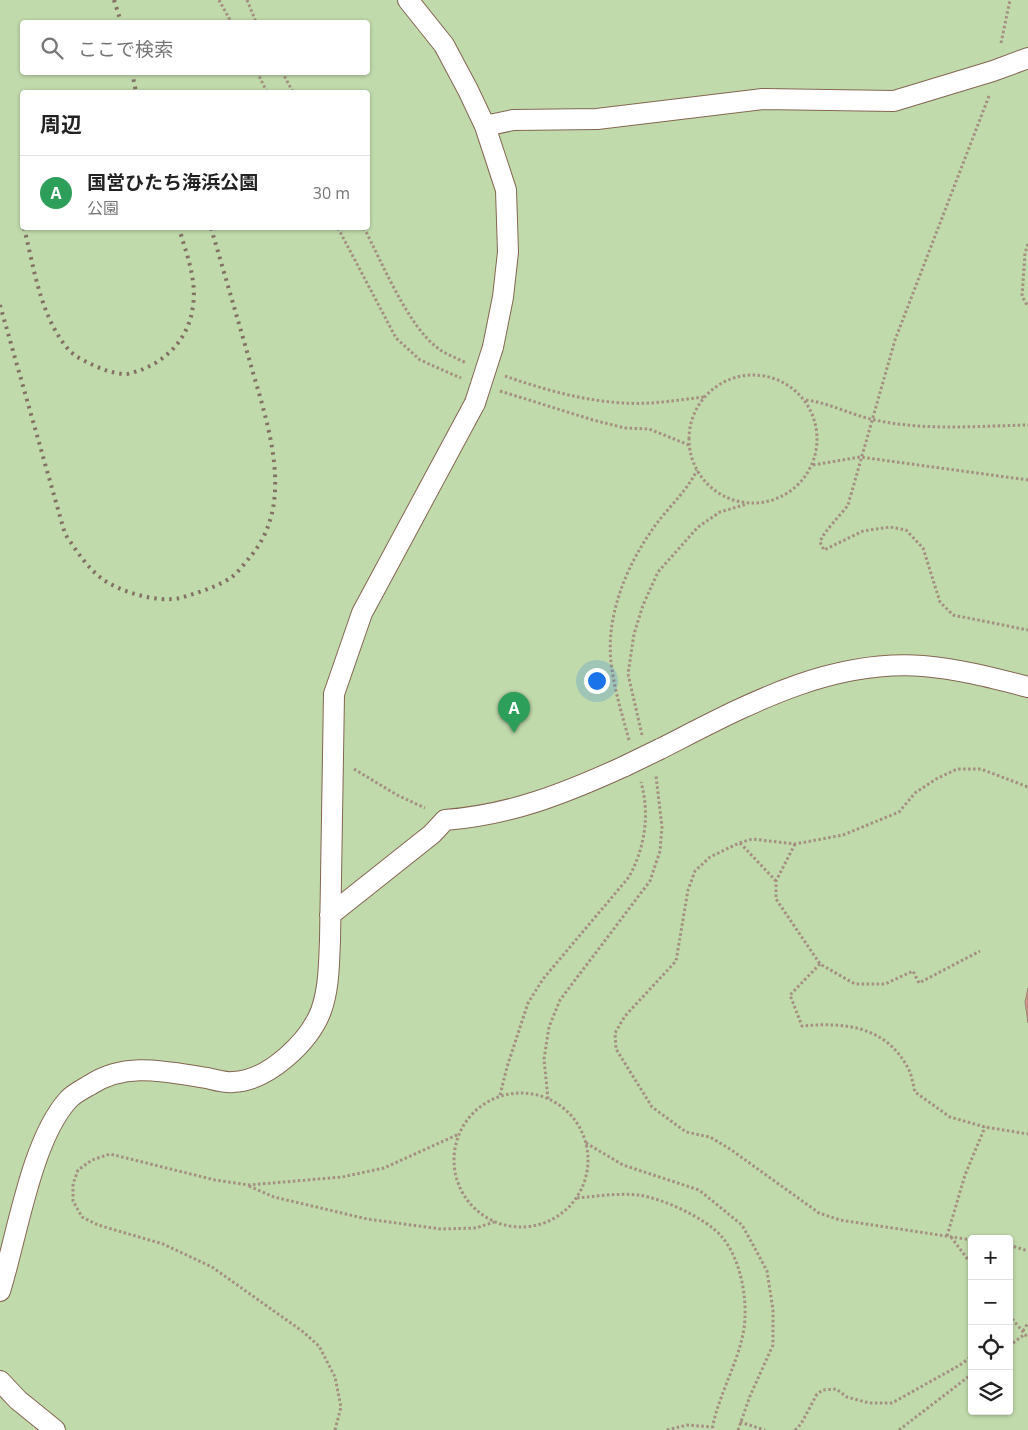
<!DOCTYPE html>
<html lang="ja">
<meta charset="utf-8">
<style>
:root{--surface:#fff;--page:#f6f6f6;--text:#222;--muted:#767676;--line:#e0e0e0;--accent:#446b26}
body{margin:0;font-family:"Open Sans","Noto Sans JP",sans-serif;background:var(--page);color:var(--text)}
.controls{position:absolute;right:15px;bottom:15px;display:grid;overflow:hidden;border-radius:5px;box-shadow:0 1px 4px #0004}
.controls button{width:45px;height:45px;display:grid;place-items:center;padding:0;border:0;border-bottom:1px solid var(--line);background:var(--surface);color:var(--text);font:25px sans-serif}
.you{position:absolute;left:596px;top:680px;width:18px;height:18px;margin:-12px;border:4px solid #fff;border-radius:50%;background:#1a73e8;box-shadow:0 0 0 8px #1a73e833}
.badge{display:grid;place-items:center;width:32px;height:32px;border-radius:50%;background:var(--accent);color:#fff;font-size:16px;font-weight:700}
.pin{position:absolute;translate:-50% -41px;filter:drop-shadow(0 1px 2px #0008)}
.pin::after{content:'';position:absolute;top:26px;width:18px;height:15px;background:inherit;clip-path:polygon(0 0,100% 0,50% 100%)}
.list{margin:0;padding:0;list-style:none}
h2{display:flex;justify-content:space-between;align-items:center;height:65px;margin:0;padding:0 20px;font-size:21px}
h2 small{font-size:16px;font-weight:400;color:var(--muted)}
.list li{display:grid;grid-template-columns:32px 1fr auto;gap:15px;align-items:center;box-sizing:border-box;height:75px;padding:0 20px;border-top:1px solid var(--line)}
.list b{display:block;font-size:19px;white-space:nowrap}
.list p{margin:0;font-size:16px;white-space:nowrap;color:var(--muted)}
.list em{font-size:16px;font-style:normal;color:var(--muted)}
.icon{flex:none;width:28px;height:28px;fill:none;stroke:currentColor;stroke-width:2;stroke-linecap:round;stroke-linejoin:round}
.map{position:relative;flex:none;width:1028px;height:1430px;overflow:hidden}
.search{position:absolute;background:var(--surface);box-shadow:0 1px 4px #0004;left:20px;top:20px;width:350px;height:55px;display:flex;align-items:center;gap:12px;box-sizing:border-box;padding:0 18px;border-radius:5px;color:var(--muted);font-size:19px}
.panel{position:absolute;background:var(--surface);box-shadow:0 1px 4px #0004;left:20px;top:90px;width:350px;height:140px;border-radius:5px}
.map>svg:first-child{display:block}
.green{fill:#c1daac;fill-rule:evenodd}
.building{fill:#d3998c;stroke:#a58077}
.lines{fill:none;stroke-linecap:round;stroke-linejoin:round}
.street-casing{stroke:#846652;stroke-width:22}
.path{stroke:#a48f82;stroke-width:3;stroke-dasharray:2.5 2.5;stroke-linecap:butt}
.street{stroke:#fff;stroke-width:20}
.rail{stroke:#837064;stroke-width:4;stroke-dasharray:2.5 5;stroke-linecap:butt}
.street-bridge-casing{stroke:#846652;stroke-width:22;stroke-linecap:butt}
.street-bridge{stroke:#fff;stroke-width:20}
</style>
<div class="map">
<svg width="1028" height="1430" viewBox="0 0 1028 1430">
<rect width="100%" height="100%" fill="#fce0cf"/>
<!-- green -->
<path class="green" d="M0,0H1028V1430H0ZM22,22H368V72H22ZM22,92H368V228H22ZM972,1239H1009V1411H972Z"/>
<!-- building -->
<path class="building" d="M1028,988V1023L1025,1002Z"/>
<g class="lines">
<!-- street casing -->
<g class="street-casing">
<path id="street" d="M408,0L444,45L468,90L485,126L506,190L508,252L503,297L493,347
M485,126L513,120L597,119L763,99L894,101L993,71L1028,58
M660,749C743,707 827,659 923,666C959,669 993,678 1028,687
M330,915L432,834L445,820C511,815 566,793 625,766
M0,1291C17,1237 31,1141 68,1100C73,1094 83,1089 90,1085C126,1061 167,1072 207,1078C215,1080 225,1083 233,1082C268,1081 309,1042 321,1011C329,989 329,964 330,940L334,694L362,613L475,403
M0,1381L18,1400L55,1430"/>
</g>
<!-- path -->
<path class="path" d="M219,0L231,22
M247,0L256,22
M1001,43L1010,0
M257,72L267,92
M282,72L293,92
M989,96L895,340L848,505C840,516 824,531 820,542L824,550L863,531L890,527L906,530L923,548L940,602L953,615L1028,630
M338,228L396,338L420,360L461,378
M364,228C382,262 408,327 439,349C447,355 457,358 466,363
M1028,244L1025,253L1022,296L1028,307
M689 439a64 64 0 1 1 128 0a64 64 0 1 1-128 0Z
M505,376C550,392 602,406 650,403C668,402 686,399 704,397
M500,391L593,420L625,428L649,429L689,445
M806,400C830,403 851,415 875,420C924,431 978,426 1028,425
M813,465L860,457L1028,480
M642,735L628,674L634,634L643,605L658,572L698,527L720,512L747,504
M629,740C622,714 614,689 611,662C606,616 626,567 652,530C666,509 686,493 697,470
M354,769L397,795L425,808
M740,843L776,881
M795,844L776,881V899L820,964L855,984H885L913,971L919,983L980,951
M820,964L790,995L802,1026C845,1022 887,1026 909,1070C912,1076 913,1085 915,1092L950,1117L985,1127L1028,1134
M454 1160a67 67 0 1 1 134 0a67 67 0 1 1-134 0Z
M500,1095L507,1067L528,1003L543,979L629,877C645,847 650,815 641,782
M548,1099L544,1059L549,1027L560,1000L650,881L660,851L662,827L656,776
M586,1143L623,1165L699,1190L742,1225L758,1254L767,1271L773,1310V1345L750,1396L738,1430
M249,1186L274,1197L367,1219L441,1229L476,1228L494,1222
M577,1198C597,1196 617,1193 638,1195C662,1198 706,1218 722,1237C739,1257 746,1291 745,1316C745,1352 718,1393 712,1430
M947,1236L965,1175L985,1127
M951,1237L972,1265
M972,1240L840,1220L819,1213L730,1149L710,1137L686,1132L652,1107L616,1049L615,1033L625,1016L676,961L688,890L695,871L710,857L739,843L752,839L795,844L843,835L899,812L915,793L936,779L957,769H981L1028,787
M1009,1245L1028,1251
M1009,1315L1028,1338
M1023,1331L1028,1323
M1009,1346L1025,1334
M740,1422L765,1430
M335,1430L341,1407L335,1377L319,1346L302,1331L212,1267L163,1244L98,1225L82,1217L73,1201V1184L78,1170L92,1160L110,1154L215,1180L249,1185L342,1177L384,1168L459,1134
M667,1430L687,1425L713,1427
M795,1430L801,1424L817,1394L823,1390L836,1389L847,1397L869,1403H892L960,1365L972,1356
M899,1430L972,1374"/>
<!-- street -->
<use href="#street" class="street"/>
<!-- rail -->
<path class="rail" d="M114,0L121,22
M132,72L136,92
M22,179V213
M24,228C34,267 40,316 68,349C74,356 84,361 93,365C104,370 115,374 126,374C131,374 136,371 141,370C169,359 189,337 193,306C197,279 186,253 179,228
M0,305L65,534C76,550 86,566 101,578C119,592 158,603 180,598C197,593 214,588 229,579C237,574 244,564 250,557C297,502 267,423 250,362C237,317 224,272 211,228"/>
<!-- street-bridge casing -->
<g class="street-bridge-casing">
<path id="street-bridge" d="M475,403L493,347
M625,766L660,749"/>
</g>
<!-- street-bridge -->
<use href="#street-bridge" class="street-bridge"/>
</g>
</svg>
<div class="controls">
<button>+</button>
<button>−</button>
<button><svg class="icon" aria-label="locate" viewBox="0 0 24 24"><circle cx="12" cy="12" r="6"/><path d="M12 2v4M12 18v4M2 12h4M18 12h4"/></svg></button>
<button><svg class="icon" aria-label="layers" viewBox="0 0 24 24"><path d="M12 4l9 5-9 5-9-5zM3 14l9 5 9-5"/></svg></button>
</div>
<div class="you"></div>
<div class="pin badge" style="left:514px;top:733px;background:#2e9e5b">A</div>
<div class="search"><svg class="icon" aria-label="search" viewBox="0 0 24 24"><circle cx="10" cy="10" r="6"/><path d="M15 15l6 6"/></svg>ここで検索</div>
<section class="panel">
<h2>周辺<small></small></h2>
<ul class="list">
<li><span class="badge" style="background:#2e9e5b">A</span><div><b>国営ひたち海浜公園</b><p>公園</p></div><em>30 m</em></li>
</ul>
</section>
</div>
